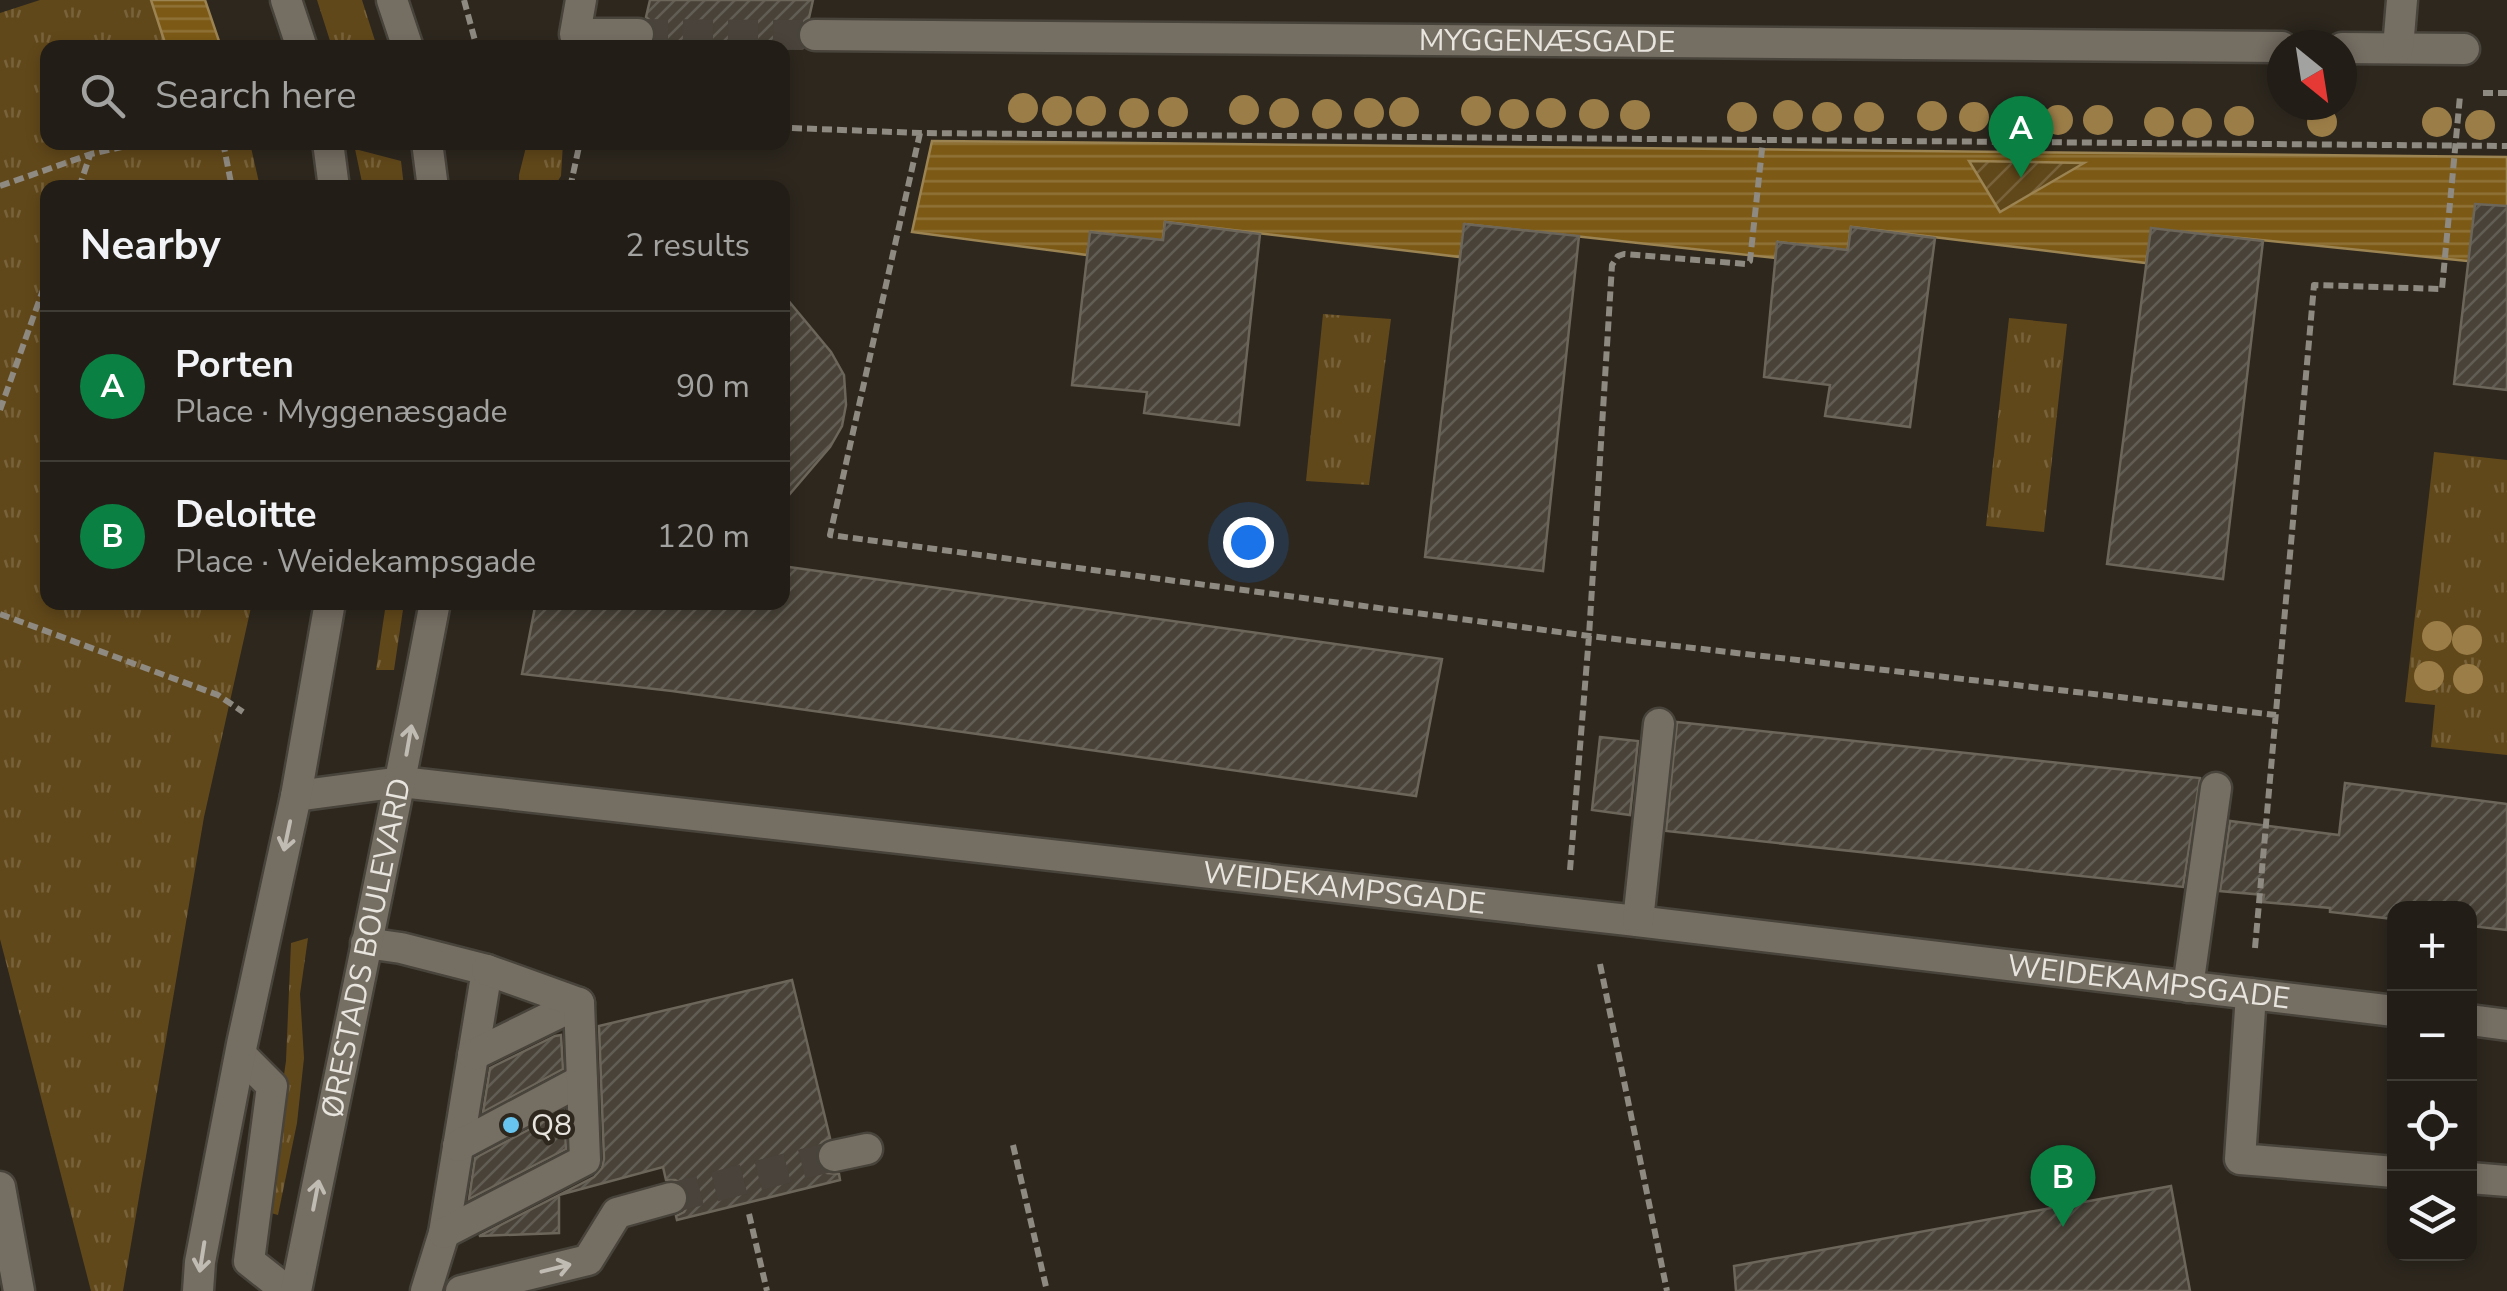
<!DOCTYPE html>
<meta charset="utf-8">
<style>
:root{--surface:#221d16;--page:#2e2a23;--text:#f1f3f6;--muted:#a2a2a1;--line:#3f3b35;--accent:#0b8043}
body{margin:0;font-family:"Nunito Sans",sans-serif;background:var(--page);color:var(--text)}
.controls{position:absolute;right:30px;bottom:30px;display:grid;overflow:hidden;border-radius:20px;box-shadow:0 5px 15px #0003}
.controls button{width:90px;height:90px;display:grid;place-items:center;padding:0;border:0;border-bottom:2px solid var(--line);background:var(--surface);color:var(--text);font:50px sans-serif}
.compass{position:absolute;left:2267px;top:30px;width:90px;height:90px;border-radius:50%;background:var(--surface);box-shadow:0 5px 15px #0003;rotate:150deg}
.you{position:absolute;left:1248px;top:542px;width:35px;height:35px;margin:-25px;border:8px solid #fff;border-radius:50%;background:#1a73e8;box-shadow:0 0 0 15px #1a73e833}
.badge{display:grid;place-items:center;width:65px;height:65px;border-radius:50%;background:var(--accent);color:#fff;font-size:32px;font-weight:700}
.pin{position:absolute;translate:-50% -82px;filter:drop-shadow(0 2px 5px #0008)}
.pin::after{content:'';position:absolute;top:52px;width:35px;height:30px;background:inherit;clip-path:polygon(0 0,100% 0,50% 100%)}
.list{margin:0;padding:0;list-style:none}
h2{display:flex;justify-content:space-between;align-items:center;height:130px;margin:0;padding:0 40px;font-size:42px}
h2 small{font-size:32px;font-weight:400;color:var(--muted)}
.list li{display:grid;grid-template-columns:65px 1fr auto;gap:30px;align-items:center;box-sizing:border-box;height:150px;padding:0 40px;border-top:2px solid var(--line)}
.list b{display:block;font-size:38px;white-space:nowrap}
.list p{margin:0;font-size:32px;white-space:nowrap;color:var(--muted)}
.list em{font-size:32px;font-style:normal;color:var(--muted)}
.icon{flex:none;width:55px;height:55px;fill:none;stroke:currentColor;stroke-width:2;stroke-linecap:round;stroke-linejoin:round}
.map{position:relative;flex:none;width:2507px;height:1291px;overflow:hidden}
.search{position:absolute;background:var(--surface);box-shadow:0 5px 15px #0003;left:40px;top:40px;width:750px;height:110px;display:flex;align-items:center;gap:25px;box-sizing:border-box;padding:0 35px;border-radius:20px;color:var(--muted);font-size:38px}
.panel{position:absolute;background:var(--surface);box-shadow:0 5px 15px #0003;left:40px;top:180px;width:750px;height:430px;border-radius:20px}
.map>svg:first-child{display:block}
.grass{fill:url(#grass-tufts)}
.garden{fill:url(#garden-furrows)}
.water{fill:url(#water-rules);stroke:#9c8352;stroke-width:2.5;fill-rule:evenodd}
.building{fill:url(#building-hatch);stroke:#6b655a;stroke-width:2.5}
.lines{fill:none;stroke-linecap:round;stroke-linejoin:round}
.minor-tunnel{stroke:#49433b;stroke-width:30;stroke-dasharray:30 15;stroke-linecap:butt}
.minor-casing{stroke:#48433b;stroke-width:35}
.path{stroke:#8e8981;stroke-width:6;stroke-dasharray:10 5;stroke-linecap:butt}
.minor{stroke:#756e63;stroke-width:30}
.tree{fill:#9b7d47}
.oneway{stroke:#c0bbb3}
.poi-dot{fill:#67c4ef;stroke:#2d271e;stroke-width:4}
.labels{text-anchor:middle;stroke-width:9;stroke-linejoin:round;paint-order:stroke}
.street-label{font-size:30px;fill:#e8e4de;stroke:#2d271e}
.poi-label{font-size:30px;fill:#e8e4de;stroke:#2d271e;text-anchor:start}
</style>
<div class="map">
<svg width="2507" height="1291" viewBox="0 0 2507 1291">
<defs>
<pattern id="grass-tufts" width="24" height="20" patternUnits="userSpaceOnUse" patternTransform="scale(2.5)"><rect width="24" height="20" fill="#61481a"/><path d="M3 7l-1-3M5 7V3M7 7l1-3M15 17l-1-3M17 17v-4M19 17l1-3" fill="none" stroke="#78623b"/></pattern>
<pattern id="garden-furrows" width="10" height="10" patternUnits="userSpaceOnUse" patternTransform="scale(2.5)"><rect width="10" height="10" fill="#61481a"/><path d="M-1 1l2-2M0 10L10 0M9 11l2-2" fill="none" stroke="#78623b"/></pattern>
<pattern id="water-rules" width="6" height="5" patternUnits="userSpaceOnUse" patternTransform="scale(2.5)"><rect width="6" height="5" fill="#7c5a16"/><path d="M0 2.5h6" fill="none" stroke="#8f7237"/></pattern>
<pattern id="building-hatch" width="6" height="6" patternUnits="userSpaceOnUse" patternTransform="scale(2.5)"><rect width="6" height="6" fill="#484238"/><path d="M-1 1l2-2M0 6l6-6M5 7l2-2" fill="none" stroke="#625d54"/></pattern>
</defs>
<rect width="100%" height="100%" fill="#2d271e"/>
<!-- grass -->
<path class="grass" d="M40,0H151L165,43L197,47L48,48V142L250,143L260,187L48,188V602L252,603L204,817L123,1291H91L0,939V13Z
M317,0H362L377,47H332Z
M527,143H563L561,176L554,187H519V175Z
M355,149L401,161L404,187H363Z
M1323,314L1391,319L1369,485L1306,481Z
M2009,318L2067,324L2044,532L1986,526Z
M2434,452L2507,460V755L2431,747L2435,705L2405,702Z
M386,603H404L394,670H376Z
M308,938L300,994L304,1058L297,1123L278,1215L271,1213V1164L286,1061L291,943Z"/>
<!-- garden -->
<path class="garden" d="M1969,161L2086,163L1999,212Z"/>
<!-- water -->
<path class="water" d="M151,0H205L221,47H197L165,43Z
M932,141L2507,157V265L2152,229L2146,263L1851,227L1846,261L1836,249L1778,242L1775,258L1465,224L1460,257L1165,222L1161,254L1149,239L1091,232L1087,255L912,232ZM1969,161H1970L2084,163L2000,212Z"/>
<!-- building -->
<path class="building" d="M650,0H813L809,18L799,25L796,34L802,48H650L655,42L657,33L654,24L646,17Z
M2475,204L2507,206V390L2454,384Z
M1165,222L1260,234L1239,425L1144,413L1147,392L1072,385L1090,232L1163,240Z
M1464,224L1579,236L1543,571L1425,557Z
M1851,227L1935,238L1910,427L1825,416L1830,385L1764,377L1777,242L1848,250Z
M2151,228L2263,241L2223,579L2107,564Z
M782,293L831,352L844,375L846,405L842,426L830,447L782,503Z
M782,566L1442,659L1416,796L672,691L522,674L536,602H782Z
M1677,722L2200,778L2183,887L1666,831Z
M1600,737L1638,741L1630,815L1592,810Z
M2345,783L2507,804V930L2470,926V908H2394V919L2330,912V908L2263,902L2264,895L2220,891L2230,821L2339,835Z
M792,980L830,1138L822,1142L817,1149L816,1161L821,1169L827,1173L839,1174L840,1180L677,1220L676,1216L684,1212L689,1204V1194L683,1184L675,1180H666L663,1167L559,1195V1233L479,1236L594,1177L602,1168L604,1159L599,1026Z
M561,1035L563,1069L483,1112L490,1068L555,1036Z
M564,1111L566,1149L469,1199L475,1158Z
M2171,1186L2190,1291H1736L1734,1266Z"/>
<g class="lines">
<!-- minor-tunnel -->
<path class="minor-tunnel" d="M638,34L815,35
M671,1198L834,1156"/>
<!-- minor casing -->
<g class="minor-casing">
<g id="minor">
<path d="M286,0L302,48"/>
<path d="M392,0L408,48"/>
<path d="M581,0L575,34H638"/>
<path id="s1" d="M815,35L2282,47"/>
<path d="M2342,48L2464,49"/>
<path d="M2398,48L2402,0"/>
<path d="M328,142L334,188"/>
<path d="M427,142L433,188"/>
<path id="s2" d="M296,796L401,782L1628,920L2394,1011"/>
<path d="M1638,921L1659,724"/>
<path d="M366,943L401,948L487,970L444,1233L426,1291"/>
<path d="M2188,987L2216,788"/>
<path d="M2251,994L2240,1159L2394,1172"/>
<path d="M2470,1020L2507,1025"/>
<path d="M241,1055L272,1086L249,1261L287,1291"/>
<path d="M473,1055L579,1003"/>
<path d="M458,1146L582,1080"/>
<path d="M834,1156L867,1149"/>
<path d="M2470,1178L2507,1181"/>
<path d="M0,1187L19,1291"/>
<path d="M444,1233L585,1160L579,1003L487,970"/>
<path d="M198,1291L200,1262L242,1044L296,796L330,602"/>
<path id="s3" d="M296,1291C342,1061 391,833 435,602"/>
<path d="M461,1291L588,1260L617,1213L671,1198"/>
</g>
</g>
<!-- path -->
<path class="path" d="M464,0L477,48
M2483,93H2507
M792,128L920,133L2507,146
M920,133L830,535L1589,636L2276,715
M223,142L232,188
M0,186L91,154L143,142
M79,188L90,155
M570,188L580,142
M0,410L48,276
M0,614L218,695L243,712
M1570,870L1589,636L1612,265L1618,256L1624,254L1746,264L1750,261L1763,140
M2255,948L2314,285L2442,289L2460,96
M1600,964L1667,1291
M1013,1145L1047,1291
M749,1214L767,1291"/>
<!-- minor -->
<use href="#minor" class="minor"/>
</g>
<!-- trees -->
<g class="tree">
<circle cx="1023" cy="108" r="15"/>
<circle cx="1244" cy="110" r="15"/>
<circle cx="1057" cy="111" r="15"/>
<circle cx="1091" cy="111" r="15"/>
<circle cx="1476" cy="111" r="15"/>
<circle cx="1173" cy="112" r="15"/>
<circle cx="1404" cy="112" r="15"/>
<circle cx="1134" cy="113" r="15"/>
<circle cx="1284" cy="113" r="15"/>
<circle cx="1369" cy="113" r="15"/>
<circle cx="1551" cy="113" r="15"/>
<circle cx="1327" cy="114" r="15"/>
<circle cx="1514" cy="114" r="15"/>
<circle cx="1594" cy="114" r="15"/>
<circle cx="1635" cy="115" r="15"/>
<circle cx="1788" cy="115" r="15"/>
<circle cx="1932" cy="116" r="15"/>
<circle cx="1742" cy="117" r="15"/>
<circle cx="1827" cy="117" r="15"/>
<circle cx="1869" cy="117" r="15"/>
<circle cx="1974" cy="117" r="15"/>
<circle cx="2016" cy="118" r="15"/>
<circle cx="2058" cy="120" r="15"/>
<circle cx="2098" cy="120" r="15"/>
<circle cx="2239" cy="121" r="15"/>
<circle cx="2159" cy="122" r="15"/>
<circle cx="2322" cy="122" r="15"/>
<circle cx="2437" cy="122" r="15"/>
<circle cx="2197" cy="123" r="15"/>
<circle cx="2480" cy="125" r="15"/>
<circle cx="2437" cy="636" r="15"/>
<circle cx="2467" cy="640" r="15"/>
<circle cx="2429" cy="676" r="15"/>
<circle cx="2468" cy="679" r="15"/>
</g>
<!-- one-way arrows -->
<defs><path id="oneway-shaft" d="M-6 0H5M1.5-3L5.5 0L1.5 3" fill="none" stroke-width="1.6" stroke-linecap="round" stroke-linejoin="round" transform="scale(2.5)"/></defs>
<g class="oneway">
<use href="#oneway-shaft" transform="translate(409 740) rotate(-80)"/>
<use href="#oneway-shaft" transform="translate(287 836) rotate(102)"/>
<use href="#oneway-shaft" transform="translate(316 1195) rotate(-79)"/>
<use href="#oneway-shaft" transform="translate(202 1257) rotate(99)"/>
<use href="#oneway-shaft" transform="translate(556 1268) rotate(-14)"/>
</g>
<!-- markers -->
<circle class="poi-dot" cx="511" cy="1125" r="10"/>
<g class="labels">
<!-- street labels -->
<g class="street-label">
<text dy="10" stroke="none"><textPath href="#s1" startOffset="732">MYGGENÆSGADE</textPath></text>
<text dy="10" stroke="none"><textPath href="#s2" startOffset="1055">WEIDEKAMPSGADE</textPath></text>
<text dy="10" stroke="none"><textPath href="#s3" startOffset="350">ØRESTADS BOULEVARD</textPath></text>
<text dy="10" stroke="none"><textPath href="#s2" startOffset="1865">WEIDEKAMPSGADE</textPath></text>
</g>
<!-- poi labels -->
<g class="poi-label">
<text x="531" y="1135">Q8</text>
</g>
</g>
</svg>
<div class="controls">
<button>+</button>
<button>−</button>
<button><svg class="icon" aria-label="locate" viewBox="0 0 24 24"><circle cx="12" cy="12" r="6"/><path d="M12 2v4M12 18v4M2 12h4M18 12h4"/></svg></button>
<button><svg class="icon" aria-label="layers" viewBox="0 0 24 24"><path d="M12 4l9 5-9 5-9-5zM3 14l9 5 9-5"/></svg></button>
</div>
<svg class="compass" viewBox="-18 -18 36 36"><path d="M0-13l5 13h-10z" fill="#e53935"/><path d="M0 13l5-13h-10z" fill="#a2a2a1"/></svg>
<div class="you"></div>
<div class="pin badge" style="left:2021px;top:178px">A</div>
<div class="pin badge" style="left:2063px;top:1227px">B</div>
<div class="search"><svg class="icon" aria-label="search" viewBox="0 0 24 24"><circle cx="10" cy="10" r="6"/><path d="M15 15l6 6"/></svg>Search here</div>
<section class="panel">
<h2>Nearby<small>2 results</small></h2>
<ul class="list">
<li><span class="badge">A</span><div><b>Porten</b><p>Place · Myggenæsgade</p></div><em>90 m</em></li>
<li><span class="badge">B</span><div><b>Deloitte</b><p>Place · Weidekampsgade</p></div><em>120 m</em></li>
</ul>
</section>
</div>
